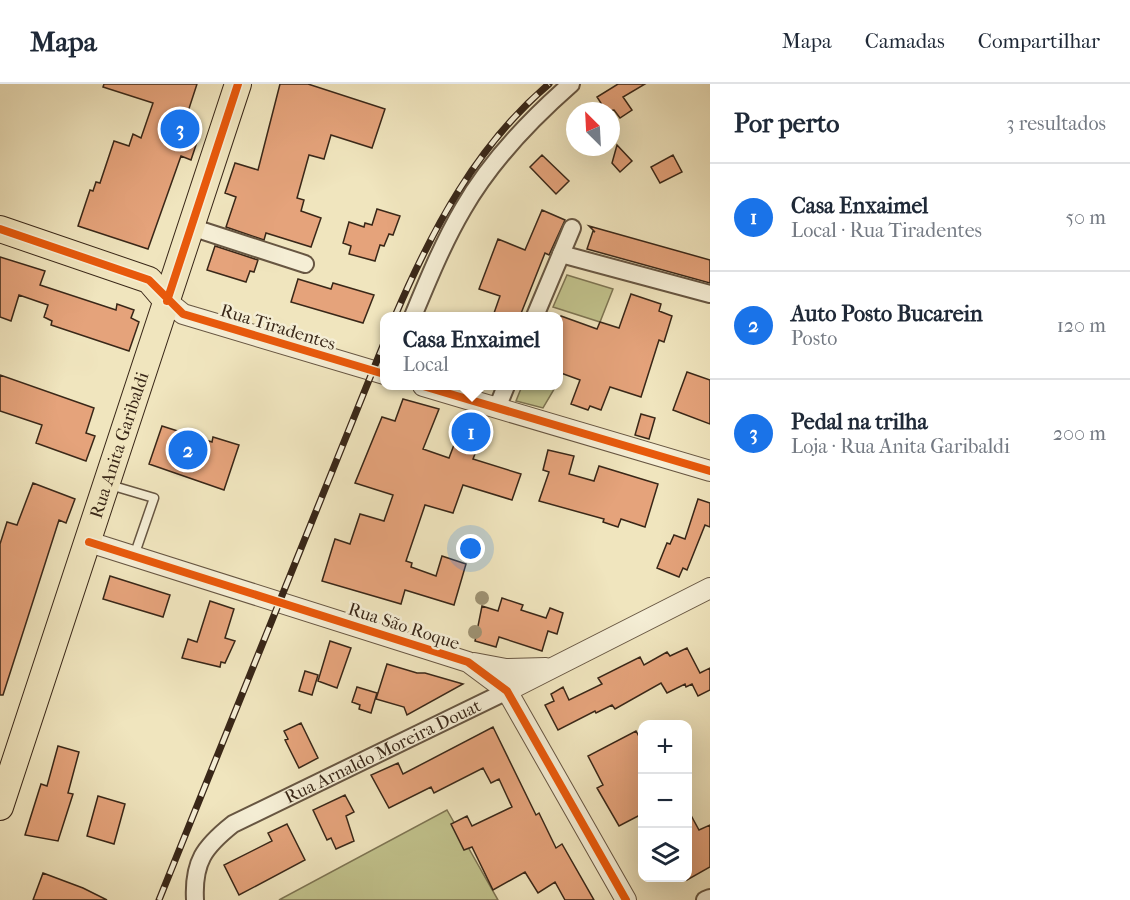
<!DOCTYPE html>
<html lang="pt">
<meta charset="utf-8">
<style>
:root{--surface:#fff;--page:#f6f6f7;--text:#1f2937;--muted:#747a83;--line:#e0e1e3;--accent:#1a73e8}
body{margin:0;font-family:"IM FELL French Canon",serif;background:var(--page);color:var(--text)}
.controls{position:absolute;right:18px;bottom:18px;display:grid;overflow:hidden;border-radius:12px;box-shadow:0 6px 24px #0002}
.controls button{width:54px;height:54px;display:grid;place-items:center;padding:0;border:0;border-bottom:2px solid var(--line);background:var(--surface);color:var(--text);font:30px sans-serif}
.compass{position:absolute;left:566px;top:18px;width:54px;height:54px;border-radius:50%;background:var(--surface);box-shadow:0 6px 24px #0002;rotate:336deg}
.you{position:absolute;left:471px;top:465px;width:21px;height:21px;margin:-15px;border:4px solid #fff;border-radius:50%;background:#1a73e8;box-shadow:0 0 0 9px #1a73e833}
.badge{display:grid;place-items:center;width:39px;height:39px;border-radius:50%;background:var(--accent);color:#fff;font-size:20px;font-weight:700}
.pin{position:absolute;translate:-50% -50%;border:3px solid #fff;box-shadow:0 2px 6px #0006}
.popup{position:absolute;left:380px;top:228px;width:183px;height:78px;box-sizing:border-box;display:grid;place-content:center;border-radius:12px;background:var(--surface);filter:drop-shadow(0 2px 4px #0005);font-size:20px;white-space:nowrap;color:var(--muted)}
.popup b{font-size:22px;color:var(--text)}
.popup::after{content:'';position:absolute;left:50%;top:100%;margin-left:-12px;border:12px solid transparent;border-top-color:var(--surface)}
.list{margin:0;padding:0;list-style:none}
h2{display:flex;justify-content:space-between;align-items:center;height:78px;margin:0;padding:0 24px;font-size:26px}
h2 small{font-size:20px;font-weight:400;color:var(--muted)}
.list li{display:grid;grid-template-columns:39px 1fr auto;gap:18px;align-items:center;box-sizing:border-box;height:108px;padding:0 24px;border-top:2px solid var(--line)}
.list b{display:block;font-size:22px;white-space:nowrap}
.list p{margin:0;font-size:20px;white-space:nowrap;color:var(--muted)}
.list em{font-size:20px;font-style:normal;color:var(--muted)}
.icon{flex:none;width:33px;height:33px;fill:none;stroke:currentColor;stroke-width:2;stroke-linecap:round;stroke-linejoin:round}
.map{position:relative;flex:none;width:710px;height:816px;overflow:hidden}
header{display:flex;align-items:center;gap:36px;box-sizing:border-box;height:84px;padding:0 30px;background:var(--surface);border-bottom:2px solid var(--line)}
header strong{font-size:28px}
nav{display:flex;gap:33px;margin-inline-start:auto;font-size:21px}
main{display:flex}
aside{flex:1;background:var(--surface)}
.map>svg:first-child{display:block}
.green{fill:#c1c28c;stroke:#7d7452;stroke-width:1.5}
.building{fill:#e5a37b;stroke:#392718;stroke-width:1.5}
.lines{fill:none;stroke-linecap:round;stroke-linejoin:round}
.service-casing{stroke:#675642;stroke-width:11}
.minor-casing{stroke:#675642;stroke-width:20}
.tertiary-casing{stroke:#675642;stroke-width:22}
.primary-casing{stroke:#392718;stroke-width:28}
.service{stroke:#f5eed5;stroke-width:8}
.minor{stroke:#f5eed5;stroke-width:16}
.tertiary{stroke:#f5eed5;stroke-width:20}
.primary{stroke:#f0e5be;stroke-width:26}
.rail-casing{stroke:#392718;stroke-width:7}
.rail{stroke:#f5eed5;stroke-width:4.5;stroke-dasharray:14;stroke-linecap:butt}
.cycleway-casing{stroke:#f5eed5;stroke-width:11}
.cycleway{stroke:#e8590c;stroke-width:8}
.tree{fill:#9e9273}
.labels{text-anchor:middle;stroke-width:5;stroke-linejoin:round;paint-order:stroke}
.street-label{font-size:18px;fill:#392718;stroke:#f5eed5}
</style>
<header>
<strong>Mapa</strong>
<nav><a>Mapa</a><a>Camadas</a><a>Compartilhar</a></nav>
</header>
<main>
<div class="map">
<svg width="710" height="816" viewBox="0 0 710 816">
<rect width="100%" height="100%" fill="#f0e5be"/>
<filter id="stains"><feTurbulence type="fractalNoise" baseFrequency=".00333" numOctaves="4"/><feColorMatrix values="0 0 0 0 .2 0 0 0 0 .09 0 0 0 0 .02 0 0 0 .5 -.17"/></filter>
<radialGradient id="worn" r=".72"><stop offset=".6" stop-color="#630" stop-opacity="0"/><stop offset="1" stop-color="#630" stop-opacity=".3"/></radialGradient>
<!-- green -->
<path class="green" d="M567,191L613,205L600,238L553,223Z
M522,302H556L543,324L516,317Z
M447,726L498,816H279Z"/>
<!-- building -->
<path class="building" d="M104,0H197L182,46L199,52L191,76L181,72L148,165L78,142L90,106L93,107L96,98L100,99L114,57L129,62L133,50L141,54L153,19L103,3Z
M280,0H308L385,25L372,64L331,51L324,75L309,71L297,114L304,116L301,127L321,134L311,163L266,149L264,156L226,143L236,113L225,109L235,79L258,86Z
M618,0H645L623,13L632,26L620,34L614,26L606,27L597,13Z
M617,61L632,77L620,88L612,79Z
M542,71L569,97L556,110L530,83Z
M673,71L682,88L660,99L651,83Z
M377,125L400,132L393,151L389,150L384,162L380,161L375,177L349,170L351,162L343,159L349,138L364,143L365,139L372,141Z
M542,126L565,136L549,171L545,169L520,232H493L500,212L479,205L498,155L525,166Z
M589,142L710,176V199L587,165L593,147L595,148Z
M215,162L258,176L254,188L250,187L246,198L207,186Z
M0,173L45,187L40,201L116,226L117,220L134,226L131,234L139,238L129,267L51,241L52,237L44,233L48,221L19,211L11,237L0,233Z
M298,195L331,205L333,199L374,211L363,239L291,218Z
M631,210L661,220L659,227L672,232L664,258L659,256L641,313L610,303L601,326L590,322L588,326L571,320L580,296L558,288V239L561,232L597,245L600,238L619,244Z
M687,288L710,296V340L673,326Z
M0,291L94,324L86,349L95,352L86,377L36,359L42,341L0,327Z
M403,315L439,325L423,365L449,374L463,337L485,345L473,375L521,390L512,416L463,401L453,429L425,421L406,477L412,479L411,483L436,492L442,472L466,480L454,521L405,506L401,520L322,497L335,455L350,460L360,430L384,437L393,411L355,399L382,333L395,337Z
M641,330L655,334L649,355L635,351Z
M162,342L212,358L213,353L239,361L224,406L149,380Z
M548,366L574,372L569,390L594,397L599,382L658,400L645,443L621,435L618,443L603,438L604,435L539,417L549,388L543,386Z
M33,399L75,415L66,439L59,436L3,611H0V460L7,438L17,441Z
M698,415L710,419V443L705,441L687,486L683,484L679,493L657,484L667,459L670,460L674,451L685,455Z
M110,492L170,511L163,533L103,515Z
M502,514L523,521L521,526L546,534L550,524L563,529L557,550L548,547L542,567L499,553L496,563L475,557L482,522L498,527Z
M210,517L234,525L225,554L235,557L225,579L221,578L220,583L182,574L188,555L197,558Z
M330,557L351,564L337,604L318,597Z
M687,564L700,589L710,584V606L698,612L692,600L686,603L685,600L667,609L661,599L615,625L612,621L596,629L595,627L558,646L545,621L554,617L551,610L563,603L569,616L602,600L598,594L640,573L644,581L667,568L670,572Z
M387,580L417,589H425L463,600L407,631L404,623L376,615Z
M305,587L318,591L312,611L299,607Z
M357,603L377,609L371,629L359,625L360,621L352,618Z
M301,639L318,674L299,684L285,656L288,655L284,647Z
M493,643L536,731L539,729L556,764L562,760L594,816H565L555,798L538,809L525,788L493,806L472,763L464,766L451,740L467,732L472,742L512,723L499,695L491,699L483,684L434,709L431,703L389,724L371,691L398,679L403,690Z
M636,647L642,658V730L619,742L597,704L603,701L588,672Z
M58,662L79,668L68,709L73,710L58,757L25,751L41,700L47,702Z
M345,711L354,728L346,732L354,757L336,765L331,754L327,756L313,726Z
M98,712L125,720L114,760L87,752Z
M687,724L699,746L710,741V783L687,796Z
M287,740L305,776L239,811L224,781L272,757L268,749Z
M43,789L83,804L107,816H33Z"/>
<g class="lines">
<!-- service casing -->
<g class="service-casing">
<path id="service" d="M110,401L154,414L134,472"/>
</g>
<!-- minor casing -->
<g class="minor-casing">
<g id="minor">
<path d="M191,143L305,180"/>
<path d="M561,170L710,210"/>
<path d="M413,232C428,196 443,159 463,125C490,78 531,35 571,0"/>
<path d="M535,232L572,144"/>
<path d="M497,324L506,302"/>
<path id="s1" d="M195,816C193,778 204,763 233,740L507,607"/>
<path d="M705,816L710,814"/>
</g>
</g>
<!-- tertiary casing -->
<g class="tertiary-casing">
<path id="tertiary" d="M167,217L183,230L384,290
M423,302L710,387
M89,458L468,578L507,607L626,816
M474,579L506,585L546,584
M507,607L710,504"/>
</g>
<!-- primary casing -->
<g class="primary-casing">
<g id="primary">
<path d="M0,145L149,196L167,217"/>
<path id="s2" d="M0,723L238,0"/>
</g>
</g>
<!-- service -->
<use href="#service" class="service"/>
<!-- minor -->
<use href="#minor" class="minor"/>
<!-- tertiary -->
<use href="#tertiary" class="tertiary"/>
<!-- primary -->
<use href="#primary" class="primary"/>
<!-- rail casing -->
<g class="rail-casing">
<path id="rail" d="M395,232C432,146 476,62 549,0
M159,816L384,259"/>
</g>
<!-- rail -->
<use href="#rail" class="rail"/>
<!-- cycleway casing -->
<g class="cycleway-casing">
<path id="cycleway" d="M0,145L149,196L183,230L384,290
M167,217L238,0
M423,302L710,387
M89,458L468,578L507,607L626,816"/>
</g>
<!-- cycleway -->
<use href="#cycleway" class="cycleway"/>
</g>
<!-- trees -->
<g class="tree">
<circle cx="482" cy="514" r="7"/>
<circle cx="475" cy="548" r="7"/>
</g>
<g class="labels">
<!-- street labels -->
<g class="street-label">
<text transform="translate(278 243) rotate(17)" y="6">Rua Tiradentes</text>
<text dy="6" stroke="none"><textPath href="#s2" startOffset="381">Rua Anita Garibaldi</textPath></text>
<text transform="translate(404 542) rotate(18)" y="6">Rua São Roque</text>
<text dy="6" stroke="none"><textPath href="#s1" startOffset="256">Rua Arnaldo Moreira Douat</textPath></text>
</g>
</g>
<rect width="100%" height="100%" filter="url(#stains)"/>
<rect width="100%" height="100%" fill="url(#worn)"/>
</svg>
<div class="controls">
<button>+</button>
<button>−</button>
<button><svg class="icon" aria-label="layers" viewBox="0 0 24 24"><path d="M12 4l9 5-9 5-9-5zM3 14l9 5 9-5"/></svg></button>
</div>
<svg class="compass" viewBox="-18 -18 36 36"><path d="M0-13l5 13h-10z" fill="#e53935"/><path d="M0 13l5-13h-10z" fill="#747a83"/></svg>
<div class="you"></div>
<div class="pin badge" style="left:471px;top:348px">1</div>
<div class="popup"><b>Casa Enxaimel</b>Local</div>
<div class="pin badge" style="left:188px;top:366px">2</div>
<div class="pin badge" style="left:180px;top:45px">3</div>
</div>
<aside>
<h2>Por perto<small>3 resultados</small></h2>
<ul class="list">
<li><span class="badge">1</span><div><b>Casa Enxaimel</b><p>Local · Rua Tiradentes</p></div><em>50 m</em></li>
<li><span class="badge">2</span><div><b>Auto Posto Bucarein</b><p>Posto</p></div><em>120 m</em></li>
<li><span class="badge">3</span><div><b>Pedal na trilha</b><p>Loja · Rua Anita Garibaldi</p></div><em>200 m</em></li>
</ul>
</aside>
</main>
